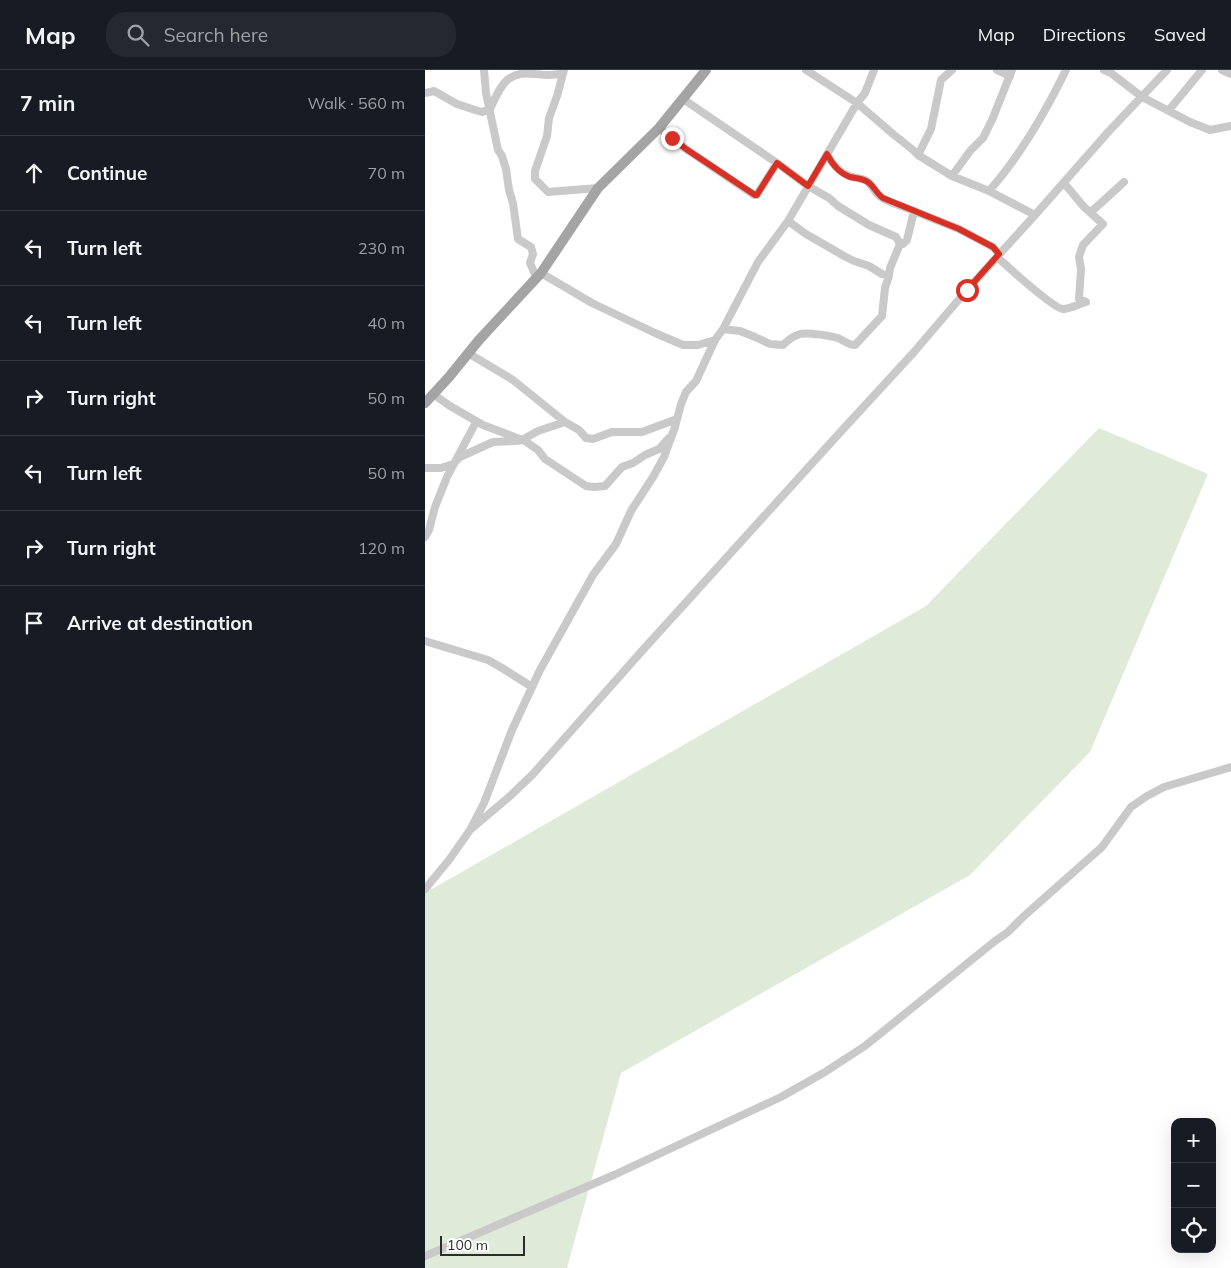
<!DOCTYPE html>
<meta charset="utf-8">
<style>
:root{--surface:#171b24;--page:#242831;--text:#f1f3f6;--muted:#9ea1a6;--line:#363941}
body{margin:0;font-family:Mulish,sans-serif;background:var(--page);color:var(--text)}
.controls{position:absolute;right:15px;bottom:15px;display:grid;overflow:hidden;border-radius:10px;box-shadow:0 5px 20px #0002}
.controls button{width:45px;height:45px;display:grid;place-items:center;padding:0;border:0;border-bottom:1px solid var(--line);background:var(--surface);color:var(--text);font:25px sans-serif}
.scale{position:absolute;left:15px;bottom:12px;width:85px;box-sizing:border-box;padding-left:5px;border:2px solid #2c2c2c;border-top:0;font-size:14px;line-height:18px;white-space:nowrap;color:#2c2c2c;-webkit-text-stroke:4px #fff;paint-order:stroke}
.stop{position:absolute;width:15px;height:15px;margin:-11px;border:4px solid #d93025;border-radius:50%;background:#fff}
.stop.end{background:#d93025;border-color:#fff;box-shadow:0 1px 5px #0008}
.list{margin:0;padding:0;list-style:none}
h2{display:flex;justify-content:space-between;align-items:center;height:65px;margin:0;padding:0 20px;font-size:21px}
h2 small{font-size:16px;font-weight:400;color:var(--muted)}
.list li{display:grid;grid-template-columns:32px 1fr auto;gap:15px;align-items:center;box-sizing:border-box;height:75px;padding:0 20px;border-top:1px solid var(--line)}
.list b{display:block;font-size:19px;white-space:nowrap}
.list em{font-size:16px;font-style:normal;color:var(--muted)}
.icon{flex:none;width:28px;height:28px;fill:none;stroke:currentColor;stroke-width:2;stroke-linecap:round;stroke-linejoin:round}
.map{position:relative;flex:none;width:806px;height:1198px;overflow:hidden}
header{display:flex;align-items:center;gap:30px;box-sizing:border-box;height:70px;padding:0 25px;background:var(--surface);border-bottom:1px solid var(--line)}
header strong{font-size:24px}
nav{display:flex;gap:28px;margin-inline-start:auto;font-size:18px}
.search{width:350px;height:45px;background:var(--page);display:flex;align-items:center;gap:12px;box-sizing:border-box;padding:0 18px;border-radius:20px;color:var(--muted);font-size:19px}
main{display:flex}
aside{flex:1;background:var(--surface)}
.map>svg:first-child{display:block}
.green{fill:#e0ead9}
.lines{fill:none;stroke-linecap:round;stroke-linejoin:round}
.minor{stroke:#c9c9c9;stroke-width:8}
.major{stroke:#a4a4a4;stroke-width:10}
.route{stroke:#d93025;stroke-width:6}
</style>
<header>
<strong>Map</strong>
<div class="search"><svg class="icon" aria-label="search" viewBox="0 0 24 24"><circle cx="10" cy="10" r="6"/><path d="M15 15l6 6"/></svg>Search here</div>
<nav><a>Map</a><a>Directions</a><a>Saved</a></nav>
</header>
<main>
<aside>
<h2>7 min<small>Walk · 560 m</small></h2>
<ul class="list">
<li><svg class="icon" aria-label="ahead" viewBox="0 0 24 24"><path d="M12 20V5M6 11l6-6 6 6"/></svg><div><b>Continue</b></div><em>70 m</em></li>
<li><svg class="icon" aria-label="left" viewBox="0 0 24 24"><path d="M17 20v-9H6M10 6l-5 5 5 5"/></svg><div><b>Turn left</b></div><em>230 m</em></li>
<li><svg class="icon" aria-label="left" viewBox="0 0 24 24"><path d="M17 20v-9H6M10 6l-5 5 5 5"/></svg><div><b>Turn left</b></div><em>40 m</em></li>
<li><svg class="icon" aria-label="right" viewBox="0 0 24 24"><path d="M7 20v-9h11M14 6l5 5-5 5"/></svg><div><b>Turn right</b></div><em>50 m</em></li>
<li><svg class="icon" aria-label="left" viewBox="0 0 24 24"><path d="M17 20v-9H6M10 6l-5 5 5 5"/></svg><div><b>Turn left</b></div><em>50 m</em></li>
<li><svg class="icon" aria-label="right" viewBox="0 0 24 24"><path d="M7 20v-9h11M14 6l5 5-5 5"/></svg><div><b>Turn right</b></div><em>120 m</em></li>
<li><svg class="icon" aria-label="arrive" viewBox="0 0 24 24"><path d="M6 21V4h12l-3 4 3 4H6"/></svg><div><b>Arrive at destination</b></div></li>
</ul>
</aside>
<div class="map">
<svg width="806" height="1198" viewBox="0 0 806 1198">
<rect width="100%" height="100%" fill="#fff"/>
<!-- green -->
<path class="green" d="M674,358L783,404L665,682L545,805L196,1003L142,1198H0V814L7,819L501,536Z"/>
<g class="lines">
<!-- minor -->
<path class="minor" d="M59,0L61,23L73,80L77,86L81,99L84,120L88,133L93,169L106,177L108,184L105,193L111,207
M139,0L132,26L124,48L122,66L110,101V109L123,122L173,118
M381,0L432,33L468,64L488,80L493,85L527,106L564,121L610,145
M572,0L585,6
M679,0L686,3L717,27L765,52L785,60L806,56
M797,0L806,4
M0,23L9,21L32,34L50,40L57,42L65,39C76,16 81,0 110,4C120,5 128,6 138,3
M258,29L352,93
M744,40L777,0
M234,58L261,79L329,125H332L333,123L352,93L383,116L404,128L413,136L444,155L471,167L475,174H478L482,170L489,141L534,159L568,177L574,184
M402,84C407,94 414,102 424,106C429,108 435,108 440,110C447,113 449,123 456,127C466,134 479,136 489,141
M493,85L506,59L516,10L527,0
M527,106L545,81L558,68L567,50L587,0
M564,121C596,85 620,43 641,0
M666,142L699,112
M363,151L381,164L419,186L429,191L444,196L457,204L464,206L465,198L475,174
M572,187C582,196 628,238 638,239C645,239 654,234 661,232L654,229L656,199L654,187L658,175L678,154L659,137L639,113
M116,203L167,233L230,263L258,275H273L290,270
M298,259L315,261L330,267L345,274L358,275C363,270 368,266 375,264C382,262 409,266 415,269C421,272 424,275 430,275L457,246L460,218L464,206
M43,283L88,310L140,352L154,360L161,368L168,369L187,362H217L252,349
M8,324L25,336L58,355L100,371L113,380L120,389L161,416L169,417L180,416L197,397L208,393L220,385L234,379L244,368
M0,398H16L28,394L35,387L68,372L91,371L97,370L113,361L140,352
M0,467L4,460L10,437L22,407L51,352
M0,571L63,590L77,598L107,617
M45,760L85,726L108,704L216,582L410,368L489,282L542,220L610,145L685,60L742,0
M0,819L24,790L45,760L59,733L87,660L115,600L168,505L191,474L206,441L228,407L239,387L250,357L256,334L261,322L271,311L290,270L298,259L333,192L363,151L432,33L440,23L449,0
M0,1186L189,1105L356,1027L400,1002L440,976L570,871L583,862L599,846L677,777L706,737L722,726L739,717L806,697"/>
<!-- major -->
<path class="major" d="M0,333L24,307L54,270L116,203L173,118L234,58L281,0"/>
</g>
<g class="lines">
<!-- route -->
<path class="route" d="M247,68L261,79L330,125H332L333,123L352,93L383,116L402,84C407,94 414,103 425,107C430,108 436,108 441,111C448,114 451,123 458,128L534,159L568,177L574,184L542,220"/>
</g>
</svg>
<div class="controls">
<button>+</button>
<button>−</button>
<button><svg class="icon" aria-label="locate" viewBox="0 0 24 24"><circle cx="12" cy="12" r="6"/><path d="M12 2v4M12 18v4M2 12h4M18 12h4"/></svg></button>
</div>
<div class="scale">100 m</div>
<div class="stop" style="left:542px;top:220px"></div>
<div class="stop end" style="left:247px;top:68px"></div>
</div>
</main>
